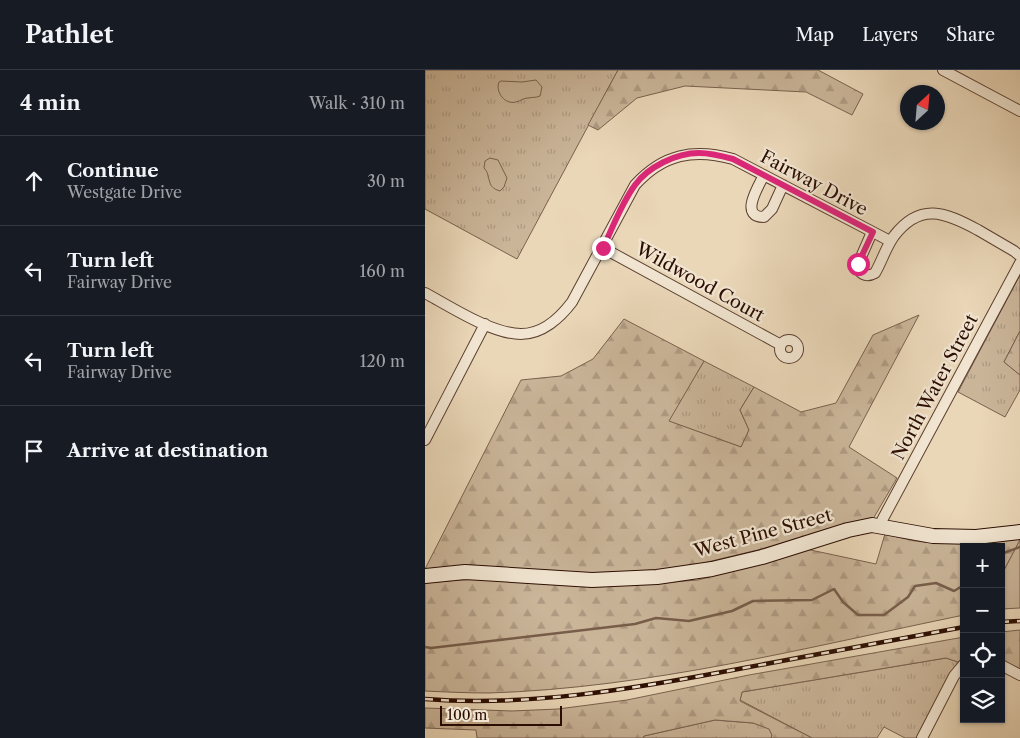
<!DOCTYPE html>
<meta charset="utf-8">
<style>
:root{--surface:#171b24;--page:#242831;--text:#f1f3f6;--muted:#9ea1a6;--line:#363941}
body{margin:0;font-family:"Libre Caslon Text",serif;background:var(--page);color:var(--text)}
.controls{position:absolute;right:15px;bottom:15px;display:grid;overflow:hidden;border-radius:0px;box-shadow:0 1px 4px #0004}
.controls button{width:45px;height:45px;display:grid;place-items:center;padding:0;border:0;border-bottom:1px solid var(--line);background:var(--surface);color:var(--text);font:25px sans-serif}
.compass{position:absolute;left:475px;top:15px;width:45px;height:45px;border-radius:50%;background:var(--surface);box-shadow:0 1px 4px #0004;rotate:26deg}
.scale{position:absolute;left:15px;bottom:12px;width:122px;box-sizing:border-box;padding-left:5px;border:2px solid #2b0d02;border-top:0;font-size:14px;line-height:18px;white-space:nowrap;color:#2b0d02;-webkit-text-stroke:4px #f1e5d1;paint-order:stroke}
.stop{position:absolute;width:15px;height:15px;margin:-11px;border:4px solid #db2777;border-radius:50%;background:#fff}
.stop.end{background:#db2777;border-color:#fff;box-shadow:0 1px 5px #0008}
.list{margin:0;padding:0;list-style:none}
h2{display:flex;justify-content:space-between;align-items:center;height:65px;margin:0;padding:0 20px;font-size:21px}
h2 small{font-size:16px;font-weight:400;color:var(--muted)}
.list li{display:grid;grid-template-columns:32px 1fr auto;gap:15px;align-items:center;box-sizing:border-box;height:90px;padding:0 20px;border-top:1px solid var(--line)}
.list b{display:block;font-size:19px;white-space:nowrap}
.list p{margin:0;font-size:16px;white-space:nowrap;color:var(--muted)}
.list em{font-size:16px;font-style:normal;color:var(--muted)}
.icon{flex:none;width:28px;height:28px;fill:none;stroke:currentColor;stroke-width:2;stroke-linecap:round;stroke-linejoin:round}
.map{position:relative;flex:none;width:595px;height:668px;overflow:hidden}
header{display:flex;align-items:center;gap:30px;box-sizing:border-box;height:70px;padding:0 25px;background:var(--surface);border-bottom:1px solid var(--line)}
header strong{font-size:24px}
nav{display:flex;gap:28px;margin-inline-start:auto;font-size:18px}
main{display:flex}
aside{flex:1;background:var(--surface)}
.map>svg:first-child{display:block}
.grass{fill:url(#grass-tufts);stroke:#7a614e}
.forest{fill:url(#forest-firs);stroke:#7a614e}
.green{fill:#cab599;stroke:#7a614e}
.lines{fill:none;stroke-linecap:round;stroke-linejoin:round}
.stream{stroke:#775d4a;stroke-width:2.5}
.street-casing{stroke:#5b4030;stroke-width:12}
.secondary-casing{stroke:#2b0d02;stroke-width:16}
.street{stroke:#f1e5d1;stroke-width:10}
.secondary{stroke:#f1e5d1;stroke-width:14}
.rail-casing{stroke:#2b0d02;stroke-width:4.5}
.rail{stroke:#f1e5d1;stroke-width:2.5;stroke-dasharray:8;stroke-linecap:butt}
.route{stroke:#db2777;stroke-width:6}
.labels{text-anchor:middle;stroke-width:4.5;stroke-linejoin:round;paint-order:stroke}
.street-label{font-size:18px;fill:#2b0d02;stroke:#f1e5d1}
</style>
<header>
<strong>Pathlet</strong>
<nav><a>Map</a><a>Layers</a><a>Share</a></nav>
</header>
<main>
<aside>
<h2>4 min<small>Walk · 310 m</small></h2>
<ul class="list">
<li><svg class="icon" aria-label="ahead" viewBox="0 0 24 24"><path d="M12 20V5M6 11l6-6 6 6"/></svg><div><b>Continue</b><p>Westgate Drive</p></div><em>30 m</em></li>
<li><svg class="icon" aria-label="left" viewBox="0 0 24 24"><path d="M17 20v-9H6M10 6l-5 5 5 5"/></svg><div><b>Turn left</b><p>Fairway Drive</p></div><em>160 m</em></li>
<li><svg class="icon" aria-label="left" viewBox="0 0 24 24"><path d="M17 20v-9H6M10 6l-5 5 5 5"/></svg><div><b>Turn left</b><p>Fairway Drive</p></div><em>120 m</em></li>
<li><svg class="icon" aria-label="arrive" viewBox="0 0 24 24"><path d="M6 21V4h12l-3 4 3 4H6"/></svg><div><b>Arrive at destination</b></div></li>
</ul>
</aside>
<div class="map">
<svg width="595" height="668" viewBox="0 0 595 668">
<defs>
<pattern id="grass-tufts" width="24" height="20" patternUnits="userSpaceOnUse" patternTransform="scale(1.25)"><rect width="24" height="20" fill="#cab599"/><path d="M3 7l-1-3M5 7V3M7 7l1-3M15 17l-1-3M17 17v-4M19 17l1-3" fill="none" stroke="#ae9a82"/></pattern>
<pattern id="forest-firs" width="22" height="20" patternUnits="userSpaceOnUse" patternTransform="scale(1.25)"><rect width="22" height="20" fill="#cab599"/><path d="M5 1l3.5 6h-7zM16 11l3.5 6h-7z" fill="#ae9a82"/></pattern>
</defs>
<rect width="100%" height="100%" fill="#ead7b8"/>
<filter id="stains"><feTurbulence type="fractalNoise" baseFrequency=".004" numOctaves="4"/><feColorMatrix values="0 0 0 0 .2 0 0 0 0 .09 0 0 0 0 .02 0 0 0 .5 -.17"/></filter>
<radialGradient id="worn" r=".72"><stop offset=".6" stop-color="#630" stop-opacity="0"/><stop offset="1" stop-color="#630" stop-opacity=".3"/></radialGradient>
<!-- grass -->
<path class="grass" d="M0,0H193L92,189L0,139Z
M595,205V261L579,292L595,305V320L580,347L533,322Z
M279,291L329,317L315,340L324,360L316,377L243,351Z
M521,588L533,592L494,668H480L459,657L452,668H387L315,630L317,622Z
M290,650L328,653L344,658L347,665L346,668H218L219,666Z"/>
<!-- forest -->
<path class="forest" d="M193,0H393L438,24L427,45L381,22L260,16L212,28L173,60L163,55Z
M494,245L424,377L472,408L448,449L349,476L270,495L244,499L198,502L151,503L44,495L0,499L96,310L136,306L168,289L199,249L279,291L244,351L316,377L324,360L315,340L329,317L376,342L411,333L448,265Z
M595,261V305L579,292Z
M460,464C473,467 486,471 498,472C531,475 563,472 595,467V470L576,506V477H539V545C383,577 225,618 64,623C43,623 21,622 0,621V513L34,510L67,509L234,513L273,510L336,493L381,479L451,494Z
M595,560V601L576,591V562Z
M539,567V588L533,592L521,588L317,622L315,631L387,668H346L347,665L344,659L328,653L290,650L219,666L218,668H52L51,660L0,658V638L87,641L133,639L202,630L324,605Z"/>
<!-- green -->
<path class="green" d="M111,10L117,17L115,26C110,28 108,27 103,28C98,28 96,31 91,32C80,35 70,22 74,12L76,11L97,12Z
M65,88L73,90L82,108L79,117L75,121C60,117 67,106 59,98L60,91Z
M595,470V538L576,539V506Z"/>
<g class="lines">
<!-- stream -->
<path class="stream" d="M576,484L595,477
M0,577L6,578L210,554L231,548L264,551L307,541L328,531L387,530L409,519L418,532L433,545H459L483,527L490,516L511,513L529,521L539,515"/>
<!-- street casing -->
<g class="street-casing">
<path id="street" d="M518,0L595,41
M339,105C333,117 314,147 339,147L347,139L358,115
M447,162L433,194C433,204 441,208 450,203C457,191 461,177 469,166C495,132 520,142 553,160C565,167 577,174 589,181L595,186
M178,178L356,275
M0,223C26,237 67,264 96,264C117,264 135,248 147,232L210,115C238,84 269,78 308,89L465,171
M355 279a9 9 0 1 1 18 0a9 9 0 1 1-18 0Z
M0,370L60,254
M454,456L595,193
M576,595L595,605
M497,668L529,606L539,594"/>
</g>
<!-- secondary casing -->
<g class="secondary-casing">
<path id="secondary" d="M0,506L40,502L167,510L232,507L287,499L337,487L423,460L447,455L508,466L551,467L595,462"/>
</g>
<!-- street -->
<use href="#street" class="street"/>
<!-- secondary -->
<use href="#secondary" class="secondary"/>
<!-- rail casing -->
<g class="rail-casing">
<path id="rail" d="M576,552L595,551
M0,629C103,637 207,619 308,600C385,586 462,571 539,557"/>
</g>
<!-- rail -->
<use href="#rail" class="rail"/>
</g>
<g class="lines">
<!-- route -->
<path class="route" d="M178,178C188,157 196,134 210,115C223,97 251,83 274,83C286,83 297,86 308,89L448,162L433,194"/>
</g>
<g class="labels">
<!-- street labels -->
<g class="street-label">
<text transform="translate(389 113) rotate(28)" y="6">Fairway Drive</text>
<text transform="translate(275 212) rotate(29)" y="6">Wildwood Court</text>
<text transform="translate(510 317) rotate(-62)" y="6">North Water Street</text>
<text transform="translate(338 463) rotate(-15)" y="6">West Pine Street</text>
</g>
</g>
<rect width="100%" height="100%" filter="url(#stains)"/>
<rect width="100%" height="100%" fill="url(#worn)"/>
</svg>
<div class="controls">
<button>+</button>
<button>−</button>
<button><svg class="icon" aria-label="locate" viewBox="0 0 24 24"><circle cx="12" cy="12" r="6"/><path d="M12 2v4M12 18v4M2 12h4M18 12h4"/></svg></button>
<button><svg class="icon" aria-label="layers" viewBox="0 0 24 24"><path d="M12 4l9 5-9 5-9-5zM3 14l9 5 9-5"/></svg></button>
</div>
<svg class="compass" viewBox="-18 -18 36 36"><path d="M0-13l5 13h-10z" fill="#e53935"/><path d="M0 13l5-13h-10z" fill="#9ea1a6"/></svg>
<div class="scale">100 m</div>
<div class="stop" style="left:433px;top:194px"></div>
<div class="stop end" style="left:178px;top:178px"></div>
</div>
</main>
